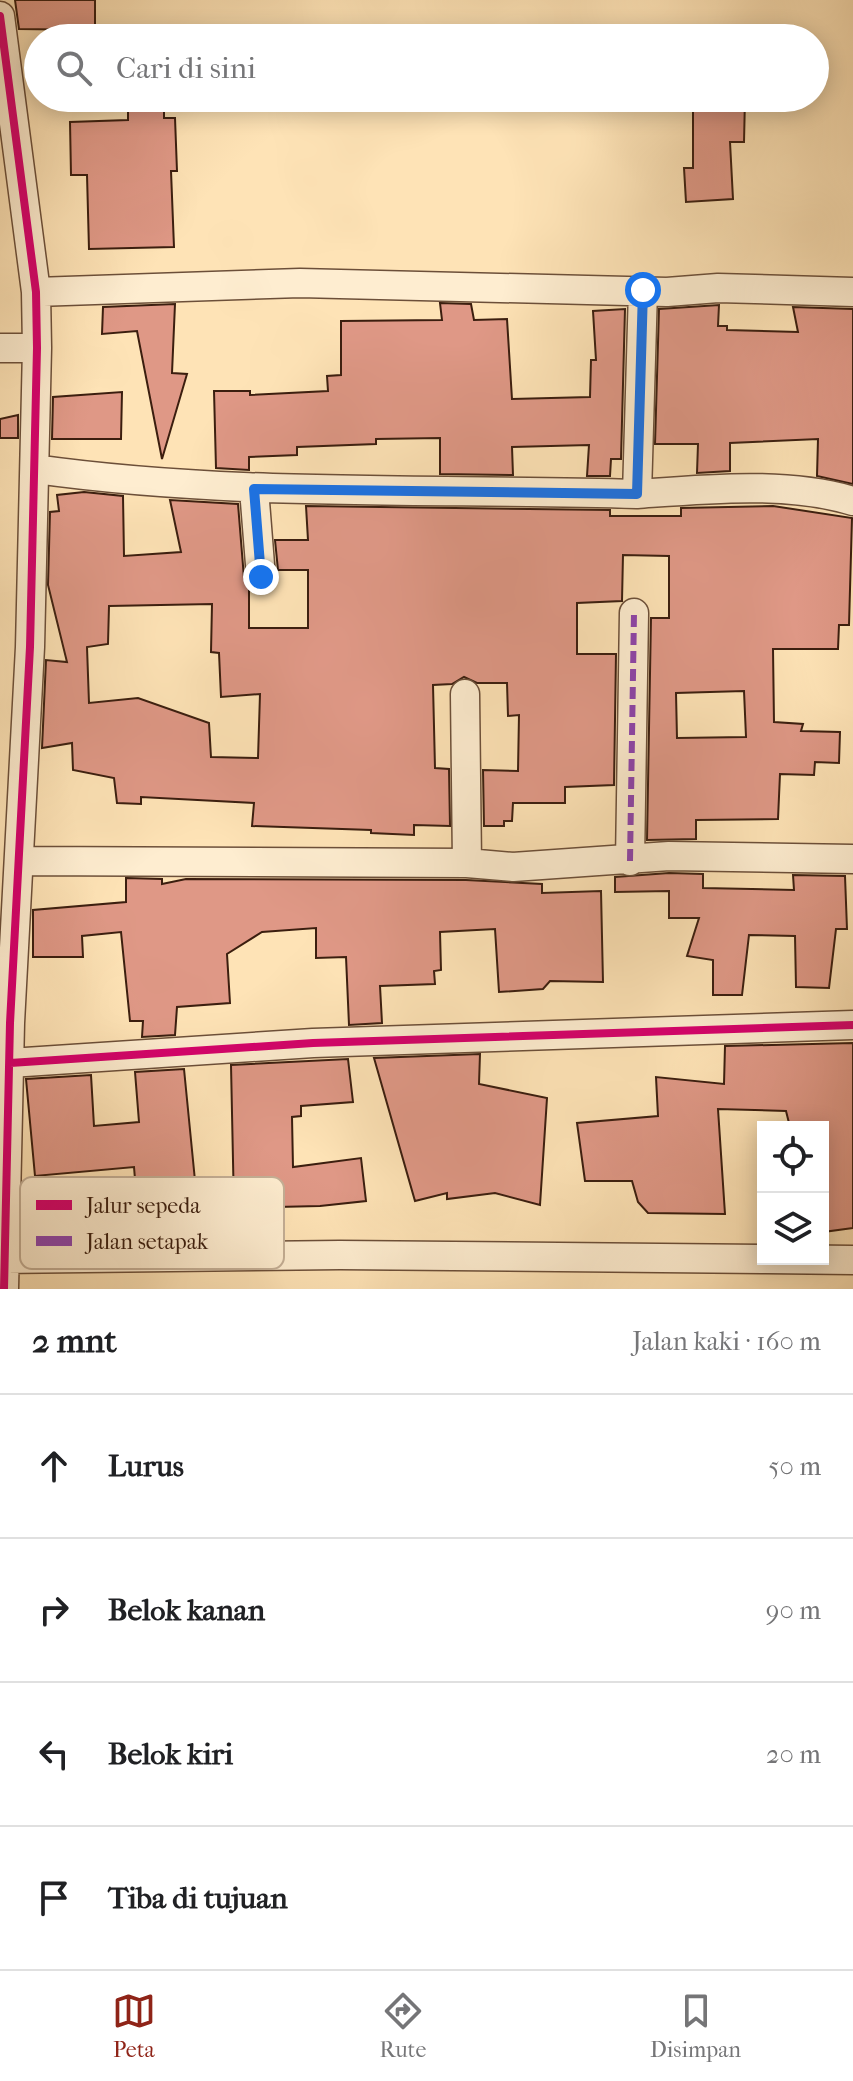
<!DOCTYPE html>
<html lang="id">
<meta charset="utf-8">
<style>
:root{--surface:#fff;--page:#f2f2f2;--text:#202124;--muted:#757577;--line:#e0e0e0;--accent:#8f2418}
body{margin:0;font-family:"IM FELL French Canon",serif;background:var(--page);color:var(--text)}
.controls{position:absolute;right:24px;bottom:24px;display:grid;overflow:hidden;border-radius:0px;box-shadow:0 4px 20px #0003}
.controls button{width:72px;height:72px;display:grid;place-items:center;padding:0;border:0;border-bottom:2px solid var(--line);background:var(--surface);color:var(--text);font:40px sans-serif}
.stop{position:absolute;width:24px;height:24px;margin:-18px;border:6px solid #1a73e8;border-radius:50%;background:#fff}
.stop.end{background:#1a73e8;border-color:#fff;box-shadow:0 2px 8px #0008}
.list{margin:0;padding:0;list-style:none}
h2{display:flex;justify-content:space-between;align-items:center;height:104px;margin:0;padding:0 32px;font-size:34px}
h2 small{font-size:26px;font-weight:400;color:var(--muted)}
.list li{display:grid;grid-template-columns:52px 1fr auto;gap:24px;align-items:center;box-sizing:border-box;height:144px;padding:0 32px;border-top:2px solid var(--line)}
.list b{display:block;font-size:30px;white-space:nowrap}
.list em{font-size:26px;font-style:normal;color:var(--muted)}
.icon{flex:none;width:44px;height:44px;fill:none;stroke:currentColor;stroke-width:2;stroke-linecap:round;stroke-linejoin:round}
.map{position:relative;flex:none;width:853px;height:1289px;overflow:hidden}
.search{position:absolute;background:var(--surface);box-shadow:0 4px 20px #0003;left:24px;right:24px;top:24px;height:88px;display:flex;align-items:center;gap:20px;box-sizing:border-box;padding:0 28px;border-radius:44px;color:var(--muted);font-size:30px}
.sheet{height:680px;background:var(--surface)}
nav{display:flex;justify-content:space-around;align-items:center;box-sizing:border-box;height:112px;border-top:2px solid var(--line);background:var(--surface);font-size:22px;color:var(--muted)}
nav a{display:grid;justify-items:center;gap:4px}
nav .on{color:var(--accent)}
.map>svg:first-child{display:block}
.building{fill:#df9886;stroke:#3b1e0f;stroke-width:2;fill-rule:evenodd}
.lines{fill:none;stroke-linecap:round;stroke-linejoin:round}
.minor-casing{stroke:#6c4f39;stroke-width:31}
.minor{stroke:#feedd0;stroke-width:28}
.quiet{stroke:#8e44ad;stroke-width:6;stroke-dasharray:12 6;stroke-linecap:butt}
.cycleway-casing{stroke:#feedd0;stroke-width:13}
.cycleway{stroke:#d6006c;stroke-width:8}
.route{stroke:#1a73e8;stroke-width:10}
.key{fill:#feedd0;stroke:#c4af96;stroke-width:2}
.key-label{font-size:22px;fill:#3b1e0f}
</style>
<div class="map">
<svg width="853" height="1289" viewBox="0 0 853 1289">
<rect width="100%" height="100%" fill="#fee3b6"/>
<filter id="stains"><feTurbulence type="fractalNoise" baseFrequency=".0025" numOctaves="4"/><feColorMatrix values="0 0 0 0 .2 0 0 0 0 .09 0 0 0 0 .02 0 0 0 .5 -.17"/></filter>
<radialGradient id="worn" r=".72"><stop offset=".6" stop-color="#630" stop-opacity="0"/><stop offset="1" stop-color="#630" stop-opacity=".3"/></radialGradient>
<!-- building -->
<path class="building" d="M15,0H95V30L19,29Z
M128,98H164V118H175L177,171H171L174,247L89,249L87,175H71L70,122L128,120Z
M693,98H745L744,142H730L733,199L686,202L684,168H693Z
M440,303L471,304L474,320L507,319L512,399L590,397L591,360H596L593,311L625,309L621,459H611L610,476H587L589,445L512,447L513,475L440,474V438L376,439V444L297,447V455L249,457V470L216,468L214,391H250V395L328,391L327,376L341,375V321L442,320Z
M175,304L172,373L187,374L162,459L137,331L102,334L103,307Z
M719,305L718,326H727V330L798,332L793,307L853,309V484L817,476L818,439L730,443V471L697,473L698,444H655L659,309Z
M122,392L121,439H52L53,397Z
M18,415V438H0V419Z
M84,492L123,496L124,556L181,552L170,500L238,504L244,578L249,588V628H308V570H278L275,540H308L306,506L610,510V516H681V508L773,506L852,518L849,625H839L838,649H773L774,722L803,724L801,731L840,732L839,763L815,762L814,775L780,774L778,819L696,820V839L647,840L651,618H669V556L623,555L622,601L577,603V654H616L614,785L565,787V803H513L512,821H504V826H484L483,770L518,771L519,715L508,716L507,683H477L464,677L452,684L433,685L435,768L449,769L450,826L414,825V835L371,833V830L252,826L254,803L141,797V804L117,803L114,778L73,770L72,743L42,748L46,660L67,662L48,585L50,512L59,511L57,495ZM212,604L211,652L219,653L221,697L260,694L258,758L211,757L209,723L138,698L89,703L87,647L108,644L109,606ZM744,691L746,737L677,738L676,693Z
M669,873L703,874V888L794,890L793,875L845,876L847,929H836L829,988L796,987L795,936L749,935L742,995H713V960L687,956L699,918H669V891L615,892V877Z
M126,878L162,879V884L186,879L466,880L542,884V893L601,891L603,982L550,981L543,989L499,992L495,929L440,932L441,970L434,971L435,984L380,986L382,1023L349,1025L346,957L316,958V928L262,932L227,954L230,1003L177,1007L175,1035L142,1037L143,1021H130L121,932L82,936L83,957H33V910L126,902Z
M853,1043V1228L823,1232V1127H790L786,1111L718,1109L725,1214L648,1213L638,1202L632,1181H585L577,1123L658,1116L656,1077L724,1084L725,1046Z
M480,1054L479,1084L547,1098L540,1205L495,1193L447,1199V1193L415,1201L374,1058Z
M348,1059L353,1102L301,1106V1116L292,1117L293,1167L361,1158L366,1201L320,1206L234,1208L231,1065Z
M184,1069L198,1211L138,1216L134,1167L35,1176L26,1079L91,1075L94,1126L139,1122L135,1072Z"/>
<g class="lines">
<!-- minor casing -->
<g class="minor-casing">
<path id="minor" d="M0,16L36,292L37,348L30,647L10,1023L4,1289
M643,290L637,494C706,489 787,481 853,501
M36,292L300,283L667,292L718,288L853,292
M0,348H37
M35,469C235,497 436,488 637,494
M254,489L261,577
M465,694L467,863
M20,861L467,863L513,867L669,856L853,859
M630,861L634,613
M10,1063L313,1043L853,1025
M0,1259L340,1255L763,1259
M766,1259L853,1260"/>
</g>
<!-- minor -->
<use href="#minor" class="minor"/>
<!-- quiet -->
<path class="quiet" d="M630,861L634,613"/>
<!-- cycleway casing -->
<g class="cycleway-casing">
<path id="cycleway" d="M0,16L36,292L37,348L30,647L10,1023L4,1289
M10,1063L313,1043L853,1025"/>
</g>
<!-- cycleway -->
<use href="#cycleway" class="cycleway"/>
</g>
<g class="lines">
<!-- route -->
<path class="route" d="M261,577L254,489L637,494L643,290"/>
</g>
<!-- legend -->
<rect x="20" y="1177" width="264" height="92" rx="12" class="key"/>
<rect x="36" y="1200" width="36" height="10" fill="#d6006c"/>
<rect x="36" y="1236" width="36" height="10" fill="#8e44ad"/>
<g class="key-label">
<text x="86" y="1213">Jalur sepeda</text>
<text x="86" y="1249">Jalan setapak</text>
</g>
<rect width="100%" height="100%" filter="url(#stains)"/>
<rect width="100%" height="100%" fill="url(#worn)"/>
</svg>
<div class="controls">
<button><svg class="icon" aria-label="locate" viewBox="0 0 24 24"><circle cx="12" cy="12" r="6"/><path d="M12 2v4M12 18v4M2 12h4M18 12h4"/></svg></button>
<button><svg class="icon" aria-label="layers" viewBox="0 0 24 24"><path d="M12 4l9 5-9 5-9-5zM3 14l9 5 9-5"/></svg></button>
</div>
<div class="stop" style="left:643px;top:290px"></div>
<div class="stop end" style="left:261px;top:577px"></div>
<div class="search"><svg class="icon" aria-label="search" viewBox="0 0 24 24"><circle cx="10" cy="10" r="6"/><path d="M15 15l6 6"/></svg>Cari di sini</div>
</div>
<section class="sheet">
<h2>2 mnt<small>Jalan kaki · 160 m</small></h2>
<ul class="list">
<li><svg class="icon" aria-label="ahead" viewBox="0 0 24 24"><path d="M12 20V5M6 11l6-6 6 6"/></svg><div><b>Lurus</b></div><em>50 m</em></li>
<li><svg class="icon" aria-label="right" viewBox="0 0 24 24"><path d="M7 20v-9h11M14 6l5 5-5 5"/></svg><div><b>Belok kanan</b></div><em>90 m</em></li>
<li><svg class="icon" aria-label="left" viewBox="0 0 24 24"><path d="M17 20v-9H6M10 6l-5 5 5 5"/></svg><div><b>Belok kiri</b></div><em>20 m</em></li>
<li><svg class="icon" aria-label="arrive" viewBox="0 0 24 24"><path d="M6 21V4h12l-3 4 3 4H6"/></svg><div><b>Tiba di tujuan</b></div></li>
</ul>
</section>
<nav>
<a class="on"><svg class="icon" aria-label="map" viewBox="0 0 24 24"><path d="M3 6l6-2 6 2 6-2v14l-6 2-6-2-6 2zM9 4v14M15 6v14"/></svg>Peta</a>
<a><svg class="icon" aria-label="directions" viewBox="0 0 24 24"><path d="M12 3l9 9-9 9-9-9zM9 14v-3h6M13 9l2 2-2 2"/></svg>Rute</a>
<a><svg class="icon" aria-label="saved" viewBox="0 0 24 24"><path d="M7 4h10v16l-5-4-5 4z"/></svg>Disimpan</a>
</nav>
